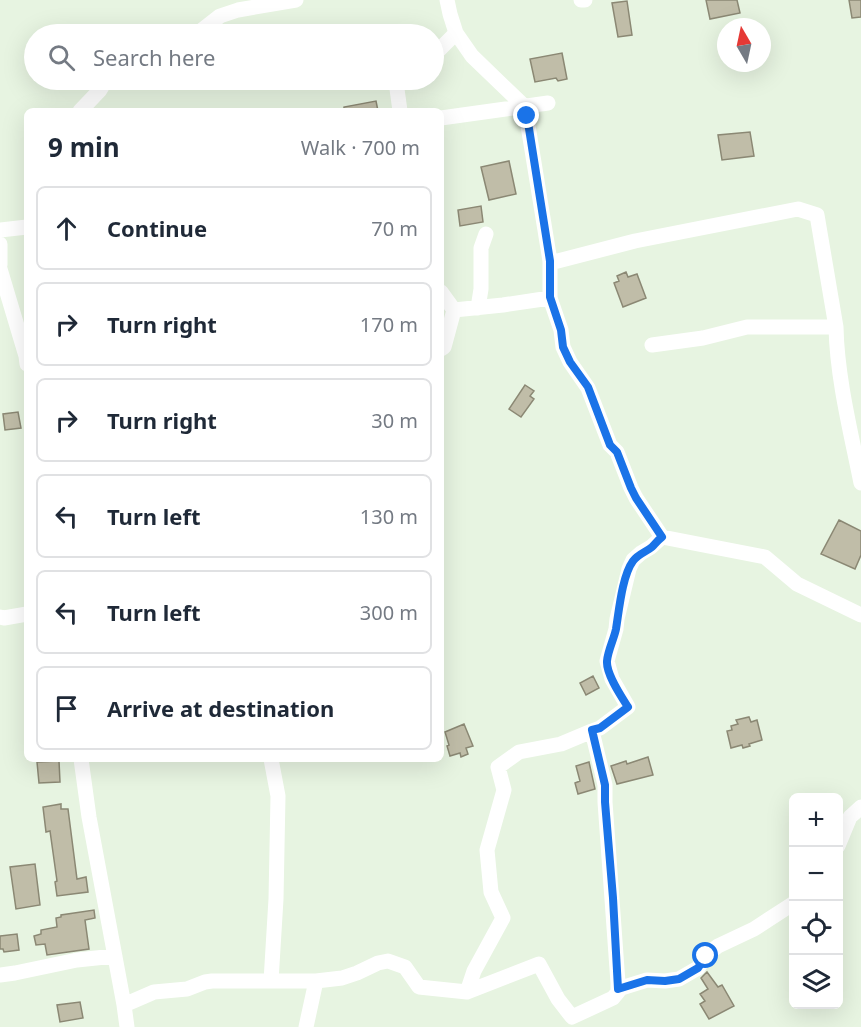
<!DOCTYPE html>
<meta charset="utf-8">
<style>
:root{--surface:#fff;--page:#f6f6f7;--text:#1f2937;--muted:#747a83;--line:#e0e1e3}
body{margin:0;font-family:"Noto Sans",sans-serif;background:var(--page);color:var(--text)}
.controls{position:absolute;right:18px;bottom:18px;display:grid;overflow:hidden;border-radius:9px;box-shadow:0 6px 24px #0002}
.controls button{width:54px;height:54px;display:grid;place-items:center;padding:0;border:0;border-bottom:2px solid var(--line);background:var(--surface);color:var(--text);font:30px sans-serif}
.compass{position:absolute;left:717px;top:18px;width:54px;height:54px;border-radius:50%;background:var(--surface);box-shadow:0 6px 24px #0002;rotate:351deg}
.stop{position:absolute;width:18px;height:18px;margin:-14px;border:4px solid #1a73e8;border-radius:50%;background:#fff}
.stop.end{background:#1a73e8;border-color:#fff;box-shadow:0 2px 6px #0008}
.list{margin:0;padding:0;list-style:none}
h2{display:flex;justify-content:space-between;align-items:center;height:78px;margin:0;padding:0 24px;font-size:26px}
h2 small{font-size:20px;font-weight:400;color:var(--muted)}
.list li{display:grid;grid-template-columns:39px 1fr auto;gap:18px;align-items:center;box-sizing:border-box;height:84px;margin:0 12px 12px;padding:0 12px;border:2px solid var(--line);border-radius:9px}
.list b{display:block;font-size:22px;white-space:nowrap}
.list em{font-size:20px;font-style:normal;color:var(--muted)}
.icon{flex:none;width:33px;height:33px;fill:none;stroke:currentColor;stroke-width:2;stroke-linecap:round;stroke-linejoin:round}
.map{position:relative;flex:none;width:861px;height:1027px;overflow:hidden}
.search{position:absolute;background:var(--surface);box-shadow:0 6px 24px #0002;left:24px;top:24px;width:420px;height:66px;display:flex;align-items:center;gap:15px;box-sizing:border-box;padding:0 21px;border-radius:33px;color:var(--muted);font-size:22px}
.panel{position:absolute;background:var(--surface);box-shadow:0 6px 24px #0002;left:24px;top:108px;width:420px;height:654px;border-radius:9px}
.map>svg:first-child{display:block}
.building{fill:#c0bda8;stroke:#8b8874;stroke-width:1.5}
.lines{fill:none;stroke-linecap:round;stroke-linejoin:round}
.minor{stroke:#fff;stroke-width:15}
.route{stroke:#1a73e8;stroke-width:8}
</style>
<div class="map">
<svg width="861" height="1027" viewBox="0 0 861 1027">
<rect width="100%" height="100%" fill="#e7f4e1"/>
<!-- building -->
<path class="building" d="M706,0H737L740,13L710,19Z
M849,0H861V17L852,18Z
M627,1L632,35L618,37L612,3Z
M562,53L567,79L558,81L556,78L535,82L530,59Z
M376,101L378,111H344V107Z
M750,132L754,156L722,160L718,135Z
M509,161L516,194L489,200L481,167Z
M481,206L483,222L460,226L458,210Z
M626,272L628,277L637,274L646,298L623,307L614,283L619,281L617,276Z
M525,385L534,391L530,396L534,399L521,417L509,409Z
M18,412L21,428L5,430L3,414Z
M839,520L861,531V555L855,569L821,554Z
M593,676L599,688L586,695L580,683Z
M749,717L751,722L757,720L762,740L749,744L750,746L743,748L742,745L731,748L727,731L732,730L731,726L738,724L736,720Z
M464,724L473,746L466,748L468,754L461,757L460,753L450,756L447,746L449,745L445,732Z
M648,757L653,775L617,784L611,766L626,761L627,764Z
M59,761L60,782L39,783L37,762Z
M589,762L595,789L578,794L575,783L580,781L576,766Z
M61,804V809H68L77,879L86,877L88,892L57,896L55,882L57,881L50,831L46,832L43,807Z
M35,864L40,905L16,909L10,867Z
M94,910L95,918L85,920L89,949L47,955L45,944L36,945L34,936L41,934V930L57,927L56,918L61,917V915Z
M17,934L19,950L4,952L3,949H0V936Z
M707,972L718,987L722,985L734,1006L709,1019L700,1004L705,1001L700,994L708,989L701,978Z
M80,1002L83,1018L60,1022L57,1005Z"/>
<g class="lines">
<!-- minor -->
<path class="minor" d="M447,0L450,14L456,33L472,56L525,107L550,261V298L561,330L563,347L570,362L588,388L610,445L617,452L631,488L636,498L662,537
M581,0H585
M197,34L220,16L238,10L296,0
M434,51L439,50L456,33
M397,80V89L400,111
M80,111L100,90L106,80
M441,118L548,103
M0,230L27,227
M0,244V265
M550,263L635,241L798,209L817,215L836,327C837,378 851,433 861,483
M0,269L26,356L27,364
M441,292L454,310
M478,308L481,289V248L486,234
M652,345L703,338L747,327H836
M441,349L444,347L454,310L503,305L550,298
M0,617L4,618L27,614
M81,759L89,817L124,1005L127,1027
M271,759L278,796L276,899L271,981
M838,846L850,817L861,807
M0,975L15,973L77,960L115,956
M618,989L647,980L665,981L679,979L698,968L706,955L718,946L754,929L794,903
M467,992L474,971L503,918L491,892L487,850L504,790L498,767L519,752L561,744L592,731
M124,1005L154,992L187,989L205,982L212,981H316L342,978L357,973L378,963L388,961L405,967L419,987L467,992L539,964L558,999L572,1017L613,998L618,992V983L605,802V785L592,731L600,728L628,707L612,679L607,661L616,629L617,619L629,569L633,560L641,553L651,547L662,537L765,557L797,584L861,615
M306,1027L316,981"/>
</g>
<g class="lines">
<!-- route -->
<path class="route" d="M527,116L550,261V297L561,330L563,347L570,362L588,387L610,445L617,452L631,488L636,498L662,537C658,540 655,544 652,547C646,552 638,554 633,561C622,576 619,611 616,629C614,639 608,650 607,661C606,674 621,696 628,707L600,728L592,730L605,785V802L613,898L618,989L647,980L665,981L679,979L698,968L706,956"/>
</g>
</svg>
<div class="controls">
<button>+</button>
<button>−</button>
<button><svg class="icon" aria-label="locate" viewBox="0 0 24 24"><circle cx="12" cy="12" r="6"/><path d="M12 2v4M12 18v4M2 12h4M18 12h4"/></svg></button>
<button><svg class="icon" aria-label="layers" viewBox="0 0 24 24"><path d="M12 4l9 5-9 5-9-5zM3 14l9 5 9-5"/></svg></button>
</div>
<svg class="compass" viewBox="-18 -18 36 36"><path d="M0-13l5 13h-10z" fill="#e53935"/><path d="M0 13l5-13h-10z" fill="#747a83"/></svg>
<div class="stop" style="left:706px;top:956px"></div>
<div class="stop end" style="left:527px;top:116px"></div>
<div class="search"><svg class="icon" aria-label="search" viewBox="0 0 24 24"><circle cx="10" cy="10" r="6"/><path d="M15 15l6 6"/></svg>Search here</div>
<section class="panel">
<h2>9 min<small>Walk · 700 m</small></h2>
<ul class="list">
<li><svg class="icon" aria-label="ahead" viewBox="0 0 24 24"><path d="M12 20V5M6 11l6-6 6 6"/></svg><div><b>Continue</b></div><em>70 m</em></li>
<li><svg class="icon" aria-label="right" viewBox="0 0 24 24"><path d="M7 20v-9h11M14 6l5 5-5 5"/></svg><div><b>Turn right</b></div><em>170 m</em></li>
<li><svg class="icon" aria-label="right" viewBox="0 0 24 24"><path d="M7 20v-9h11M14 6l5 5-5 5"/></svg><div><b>Turn right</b></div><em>30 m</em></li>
<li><svg class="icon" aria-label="left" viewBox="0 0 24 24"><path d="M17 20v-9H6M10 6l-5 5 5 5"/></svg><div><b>Turn left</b></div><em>130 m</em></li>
<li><svg class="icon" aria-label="left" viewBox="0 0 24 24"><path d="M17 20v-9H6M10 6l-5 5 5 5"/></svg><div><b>Turn left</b></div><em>300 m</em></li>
<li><svg class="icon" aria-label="arrive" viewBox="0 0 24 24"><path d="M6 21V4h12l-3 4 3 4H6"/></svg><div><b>Arrive at destination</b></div></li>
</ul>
</section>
</div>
